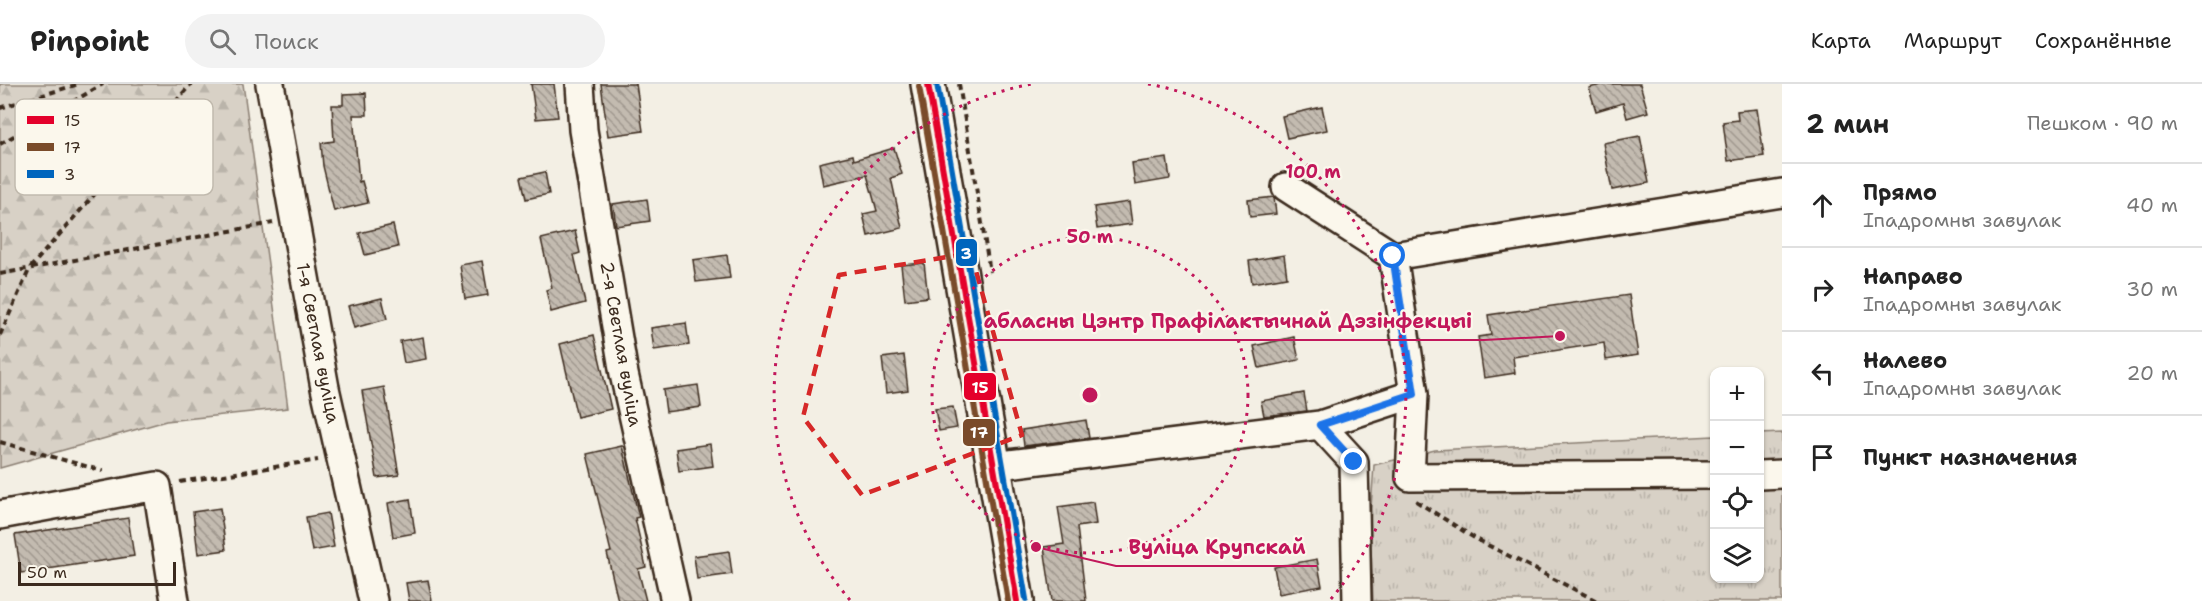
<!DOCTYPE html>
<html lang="ru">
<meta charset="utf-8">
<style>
:root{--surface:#fff;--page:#f2f2f2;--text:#222;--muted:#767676;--line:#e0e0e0}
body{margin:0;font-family:"Shantell Sans",sans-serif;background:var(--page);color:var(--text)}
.controls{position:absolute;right:18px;bottom:18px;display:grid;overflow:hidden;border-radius:12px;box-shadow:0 2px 4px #0004}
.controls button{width:54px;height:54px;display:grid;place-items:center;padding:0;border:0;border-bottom:2px solid var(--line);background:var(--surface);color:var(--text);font:30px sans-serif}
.scale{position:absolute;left:18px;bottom:15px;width:158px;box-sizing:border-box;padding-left:6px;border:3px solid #3b2a1e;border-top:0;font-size:16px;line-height:21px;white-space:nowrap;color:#3b2a1e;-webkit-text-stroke:4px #fbf7ec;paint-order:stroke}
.stop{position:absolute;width:18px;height:18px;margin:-14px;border:4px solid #1a73e8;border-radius:50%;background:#fff}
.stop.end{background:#1a73e8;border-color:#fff;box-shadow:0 2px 6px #0008}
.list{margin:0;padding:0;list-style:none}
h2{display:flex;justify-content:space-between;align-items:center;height:78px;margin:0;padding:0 24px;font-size:26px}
h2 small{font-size:20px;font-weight:400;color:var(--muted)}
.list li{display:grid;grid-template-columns:39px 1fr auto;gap:18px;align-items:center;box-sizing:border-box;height:84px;padding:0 24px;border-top:2px solid var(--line)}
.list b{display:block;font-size:22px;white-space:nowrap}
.list p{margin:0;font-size:20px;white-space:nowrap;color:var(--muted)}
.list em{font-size:20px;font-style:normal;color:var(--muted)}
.icon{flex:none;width:33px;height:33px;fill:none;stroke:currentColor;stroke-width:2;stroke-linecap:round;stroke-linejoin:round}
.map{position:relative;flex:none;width:1782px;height:517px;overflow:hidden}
header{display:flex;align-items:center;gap:36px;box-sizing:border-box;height:84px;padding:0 30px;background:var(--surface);border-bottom:2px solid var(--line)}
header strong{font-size:28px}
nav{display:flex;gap:33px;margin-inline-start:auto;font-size:21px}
.search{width:420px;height:54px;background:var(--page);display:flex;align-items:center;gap:15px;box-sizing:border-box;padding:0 21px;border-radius:33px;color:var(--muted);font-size:22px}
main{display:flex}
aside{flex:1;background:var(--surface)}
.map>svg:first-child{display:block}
.grass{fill:url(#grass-tufts);stroke:#8a7e72;stroke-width:1.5}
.forest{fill:url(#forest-firs);stroke:#8a7e72;stroke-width:1.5}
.building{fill:url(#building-back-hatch);stroke:#3b2a1e;stroke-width:1.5}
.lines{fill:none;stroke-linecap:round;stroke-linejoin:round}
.minor-casing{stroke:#3b2a1e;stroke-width:32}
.major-casing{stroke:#3b2a1e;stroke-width:38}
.path{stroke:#3b2a1e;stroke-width:4;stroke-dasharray:6 4.5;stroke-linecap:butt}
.minor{stroke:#fbf7ec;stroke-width:27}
.major{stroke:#fbf7ec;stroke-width:33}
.bus-1-casing{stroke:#fbf7ec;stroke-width:10}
.bus-2-casing{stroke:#fbf7ec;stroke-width:10}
.bus-3-casing{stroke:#fbf7ec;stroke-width:10}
.bus-1{stroke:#e4002b;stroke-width:6}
.bus-2{stroke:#7a4b2a;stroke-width:6}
.bus-3{stroke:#0065bd;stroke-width:6}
.route{stroke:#1a73e8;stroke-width:8}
.marked{fill:none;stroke:#d62828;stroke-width:4.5;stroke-dasharray:12 8;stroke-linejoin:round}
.ring{fill:none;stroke:#c2185b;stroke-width:3;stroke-dasharray:3 6}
.labels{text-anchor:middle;stroke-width:4.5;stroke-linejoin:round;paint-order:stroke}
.street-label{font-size:18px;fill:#3b2a1e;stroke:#fbf7ec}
.key{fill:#fbf7ec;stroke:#c1baae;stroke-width:1.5}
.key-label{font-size:16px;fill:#3b2a1e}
.centre{fill:#c2185b;stroke:#fbf7ec;stroke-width:3}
.ring-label{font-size:18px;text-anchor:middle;font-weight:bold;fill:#c2185b;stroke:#fbf7ec;stroke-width:4.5;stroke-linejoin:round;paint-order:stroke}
.leader{fill:none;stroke:#c2185b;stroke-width:2}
.callout-dot{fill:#c2185b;stroke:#fbf7ec;stroke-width:2}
.callout-label{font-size:20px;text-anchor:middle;font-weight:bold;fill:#c2185b;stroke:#fbf7ec;stroke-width:4.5;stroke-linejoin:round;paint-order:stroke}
.line-badge{stroke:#fbf7ec;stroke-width:2}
.badge-label{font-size:16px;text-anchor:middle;font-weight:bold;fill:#fff}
</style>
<header>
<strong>Pinpoint</strong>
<div class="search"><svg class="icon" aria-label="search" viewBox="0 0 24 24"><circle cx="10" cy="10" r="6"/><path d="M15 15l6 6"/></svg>Поиск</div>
<nav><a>Карта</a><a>Маршрут</a><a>Сохранённые</a></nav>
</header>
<main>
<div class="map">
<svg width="1782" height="517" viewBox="0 0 1782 517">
<defs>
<pattern id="grass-tufts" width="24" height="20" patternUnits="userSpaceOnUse" patternTransform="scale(1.5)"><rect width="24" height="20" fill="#d8d1c6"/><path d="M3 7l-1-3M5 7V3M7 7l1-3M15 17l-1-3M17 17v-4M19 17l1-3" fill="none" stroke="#bab4aa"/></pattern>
<pattern id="forest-firs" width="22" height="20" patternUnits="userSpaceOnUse" patternTransform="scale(1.5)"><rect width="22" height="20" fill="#d8d1c6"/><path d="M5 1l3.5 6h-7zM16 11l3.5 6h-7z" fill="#bab4aa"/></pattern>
<pattern id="building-back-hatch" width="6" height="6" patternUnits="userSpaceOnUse" patternTransform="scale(1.5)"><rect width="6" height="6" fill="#c3bbb0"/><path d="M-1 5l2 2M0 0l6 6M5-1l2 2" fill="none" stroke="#a0988f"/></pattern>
</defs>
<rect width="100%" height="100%" fill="#f3efe4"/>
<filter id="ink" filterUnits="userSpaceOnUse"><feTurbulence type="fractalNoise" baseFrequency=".0167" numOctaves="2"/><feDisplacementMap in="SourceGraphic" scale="12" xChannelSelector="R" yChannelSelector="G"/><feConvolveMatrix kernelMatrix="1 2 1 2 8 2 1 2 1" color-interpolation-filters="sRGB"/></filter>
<g filter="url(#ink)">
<!-- grass -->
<path class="grass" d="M1782,349V517H1373L1370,438L1374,381L1435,366L1714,352V494H1760V350Z"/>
<!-- forest -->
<path class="forest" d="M0,0H243L288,324L166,337L0,384Z"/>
<!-- building -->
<path class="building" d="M531,0H554L558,33L536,35Z
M601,0H636L643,47L608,52Z
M1604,0H1640L1648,28L1627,34L1623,19L1596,27L1589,4Z
M366,9L367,31H353L359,98L362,97L368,119L334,127L323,82L321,59L334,57L332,21H343V10Z
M1322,23L1327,46L1287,54L1282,32Z
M1757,25L1764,72L1728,77L1723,38L1738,36L1737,27Z
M1640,52L1649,99L1612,106L1603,59Z
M894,64L902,90L891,94L902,144L868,152L863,130L877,127L867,91L823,101L819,79L853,71L854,76Z
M1167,74L1170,95L1135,101L1132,79Z
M545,88L549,110L526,115L521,93Z
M1274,113L1276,130L1250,133L1248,116Z
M647,115L650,137L616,142L613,120Z
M1129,118L1132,140L1097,145L1094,123Z
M393,141L398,163L365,171L359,149Z
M575,147L580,169L574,171L585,219L551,228L546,206L552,204L541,155Z
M727,171L730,194L696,198L693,176Z
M1284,171L1287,193L1252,199L1249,177Z
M482,177L488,211L465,215L460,181Z
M924,179L928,213L905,216L901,181Z
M1629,211L1638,271L1606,276L1604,259L1513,273L1515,289L1484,294L1478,253L1491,251L1488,231Z
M382,214L387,235L354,244L348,222Z
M686,239L689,261L654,266L651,244Z
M594,251L611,325L577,333L560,260Z
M423,253L426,275L404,279L400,257Z
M1294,253L1299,276L1259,284L1254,262Z
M904,271L908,306L886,309L882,274Z
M698,301L701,323L666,328L663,306Z
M384,303L399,391L377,394L362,307Z
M1304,309L1307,327L1264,332L1261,317Z
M953,323L957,344L939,347L935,325Z
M1086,336L1089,354L1024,362L1022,346Z
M710,360L713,382L679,387L676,365Z
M622,362L639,433L635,434L646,483L638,485L646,517H618L607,469L611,468L587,370Z
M410,415L415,449L393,453L388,419Z
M1093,418L1096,440L1077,443L1086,517H1052L1044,463L1064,460L1058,423Z
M220,424L226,466L198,470L193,428Z
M328,429L334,463L312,467L306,433Z
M128,434L134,472L21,489L15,451Z
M729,467L732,490L697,495L694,472Z
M1317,475L1322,502L1279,510L1274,483Z
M428,496L432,517H409L406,499Z"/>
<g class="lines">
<!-- minor casing -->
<g class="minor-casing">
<path id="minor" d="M270,0L325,304L373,517
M580,0L583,46L624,290L675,517
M1286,103L1393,172L1414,310L1320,341L1354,378L1357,517
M1393,172L1782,109
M1414,310L1410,393L1714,391
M993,382L1320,341
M1760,391L1782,390
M0,431L157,402L175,517"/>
</g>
<!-- major casing -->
<g class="major-casing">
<path id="major" d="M928,0L1017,517"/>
</g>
<!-- path -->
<path class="path" d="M959,0L990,188
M0,24L79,0
M0,60L103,0
M0,190L273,139
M0,251L30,184L191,0
M0,358L103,387
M180,398L318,376
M1416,417L1476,455L1597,517"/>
<!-- minor -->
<use href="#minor" class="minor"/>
<!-- major -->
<use href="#major" class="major"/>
<!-- bus-1 casing -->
<g class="bus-1-casing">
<path id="bus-1" d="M928,0L1017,517"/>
</g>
<!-- bus-2 casing -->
<g class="bus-2-casing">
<path id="bus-2" d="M919,2L1008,517"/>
</g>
<!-- bus-3 casing -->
<g class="bus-3-casing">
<path id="bus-3" d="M937,0L1026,515"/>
</g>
<!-- bus-1 -->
<use href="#bus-1" class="bus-1"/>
<!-- bus-2 -->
<use href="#bus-2" class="bus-2"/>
<!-- bus-3 -->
<use href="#bus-3" class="bus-3"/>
</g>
</g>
<g class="lines" filter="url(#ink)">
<!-- route -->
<path class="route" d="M1354,378L1320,341L1414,310L1393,172"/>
</g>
<!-- marked area -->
<path class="marked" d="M971,169L1022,351L862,411L803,333L839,191Z"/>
<!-- distance rings -->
<g class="ring">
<circle cx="1090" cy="311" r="158"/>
<path d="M850 516A316 316 0 0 1 1032 0M1148 0A316 316 0 0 1 1330 516"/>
</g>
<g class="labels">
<!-- street labels -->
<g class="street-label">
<text transform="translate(318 259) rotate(79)" y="6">1-я Светлая вуліца</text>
<text transform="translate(621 260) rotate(80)" y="6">2-я Светлая вуліца</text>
</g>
</g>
<!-- legend -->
<rect x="15" y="15" width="198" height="96" rx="9" class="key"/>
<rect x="27" y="32" width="27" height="8" fill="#e4002b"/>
<rect x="27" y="59" width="27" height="8" fill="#7a4b2a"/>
<rect x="27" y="86" width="27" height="8" fill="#0065bd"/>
<g class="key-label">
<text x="64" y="42">15</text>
<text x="64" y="69">17</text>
<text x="64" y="96">3</text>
</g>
<circle cx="1090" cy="311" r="9" class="centre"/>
<g class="ring-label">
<text x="1313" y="94">100 m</text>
<text x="1090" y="159">50 m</text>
</g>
<!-- callouts -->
<path class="leader" d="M1560 252L1484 256H972M1036 463L1116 482H1317"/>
<g class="callout-dot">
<circle cx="1560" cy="252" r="6"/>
<circle cx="1036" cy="463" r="6"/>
</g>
<g class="callout-label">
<text x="1228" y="244">абласны Цэнтр Прафілактычнай Дэзінфекцыі</text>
<text x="1217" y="470">Вуліца Крупскай</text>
</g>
<g class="line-badge">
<rect x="955" y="154" width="23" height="29" rx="6" fill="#0065bd"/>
<rect x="963" y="288" width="34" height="29" rx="6" fill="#e4002b"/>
<rect x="962" y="334" width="34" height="29" rx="6" fill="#7a4b2a"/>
</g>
<g class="badge-label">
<text x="966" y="175">3</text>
<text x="980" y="309">15</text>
<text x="979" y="354">17</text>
</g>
</svg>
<div class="controls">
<button>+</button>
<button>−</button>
<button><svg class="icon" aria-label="locate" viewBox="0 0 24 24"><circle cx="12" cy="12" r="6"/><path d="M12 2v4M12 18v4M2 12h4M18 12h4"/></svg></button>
<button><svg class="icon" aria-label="layers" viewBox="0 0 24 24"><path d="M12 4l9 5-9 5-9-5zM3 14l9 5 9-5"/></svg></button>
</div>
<div class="scale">50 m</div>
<div class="stop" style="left:1393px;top:172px"></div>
<div class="stop end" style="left:1354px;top:378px"></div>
</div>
<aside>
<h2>2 мин<small>Пешком · 90 m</small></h2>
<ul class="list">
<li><svg class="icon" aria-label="ahead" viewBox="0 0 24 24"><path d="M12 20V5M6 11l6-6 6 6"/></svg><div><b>Прямо</b><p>Іпадромны завулак</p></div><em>40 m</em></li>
<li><svg class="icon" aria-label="right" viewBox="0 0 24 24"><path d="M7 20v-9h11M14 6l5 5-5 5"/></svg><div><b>Направо</b><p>Іпадромны завулак</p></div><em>30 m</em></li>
<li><svg class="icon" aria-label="left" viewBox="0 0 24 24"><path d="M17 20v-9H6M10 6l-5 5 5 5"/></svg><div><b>Налево</b><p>Іпадромны завулак</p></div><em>20 m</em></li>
<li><svg class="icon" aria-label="arrive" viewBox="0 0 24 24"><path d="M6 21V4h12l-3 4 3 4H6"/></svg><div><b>Пункт назначения</b></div></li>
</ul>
</aside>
</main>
